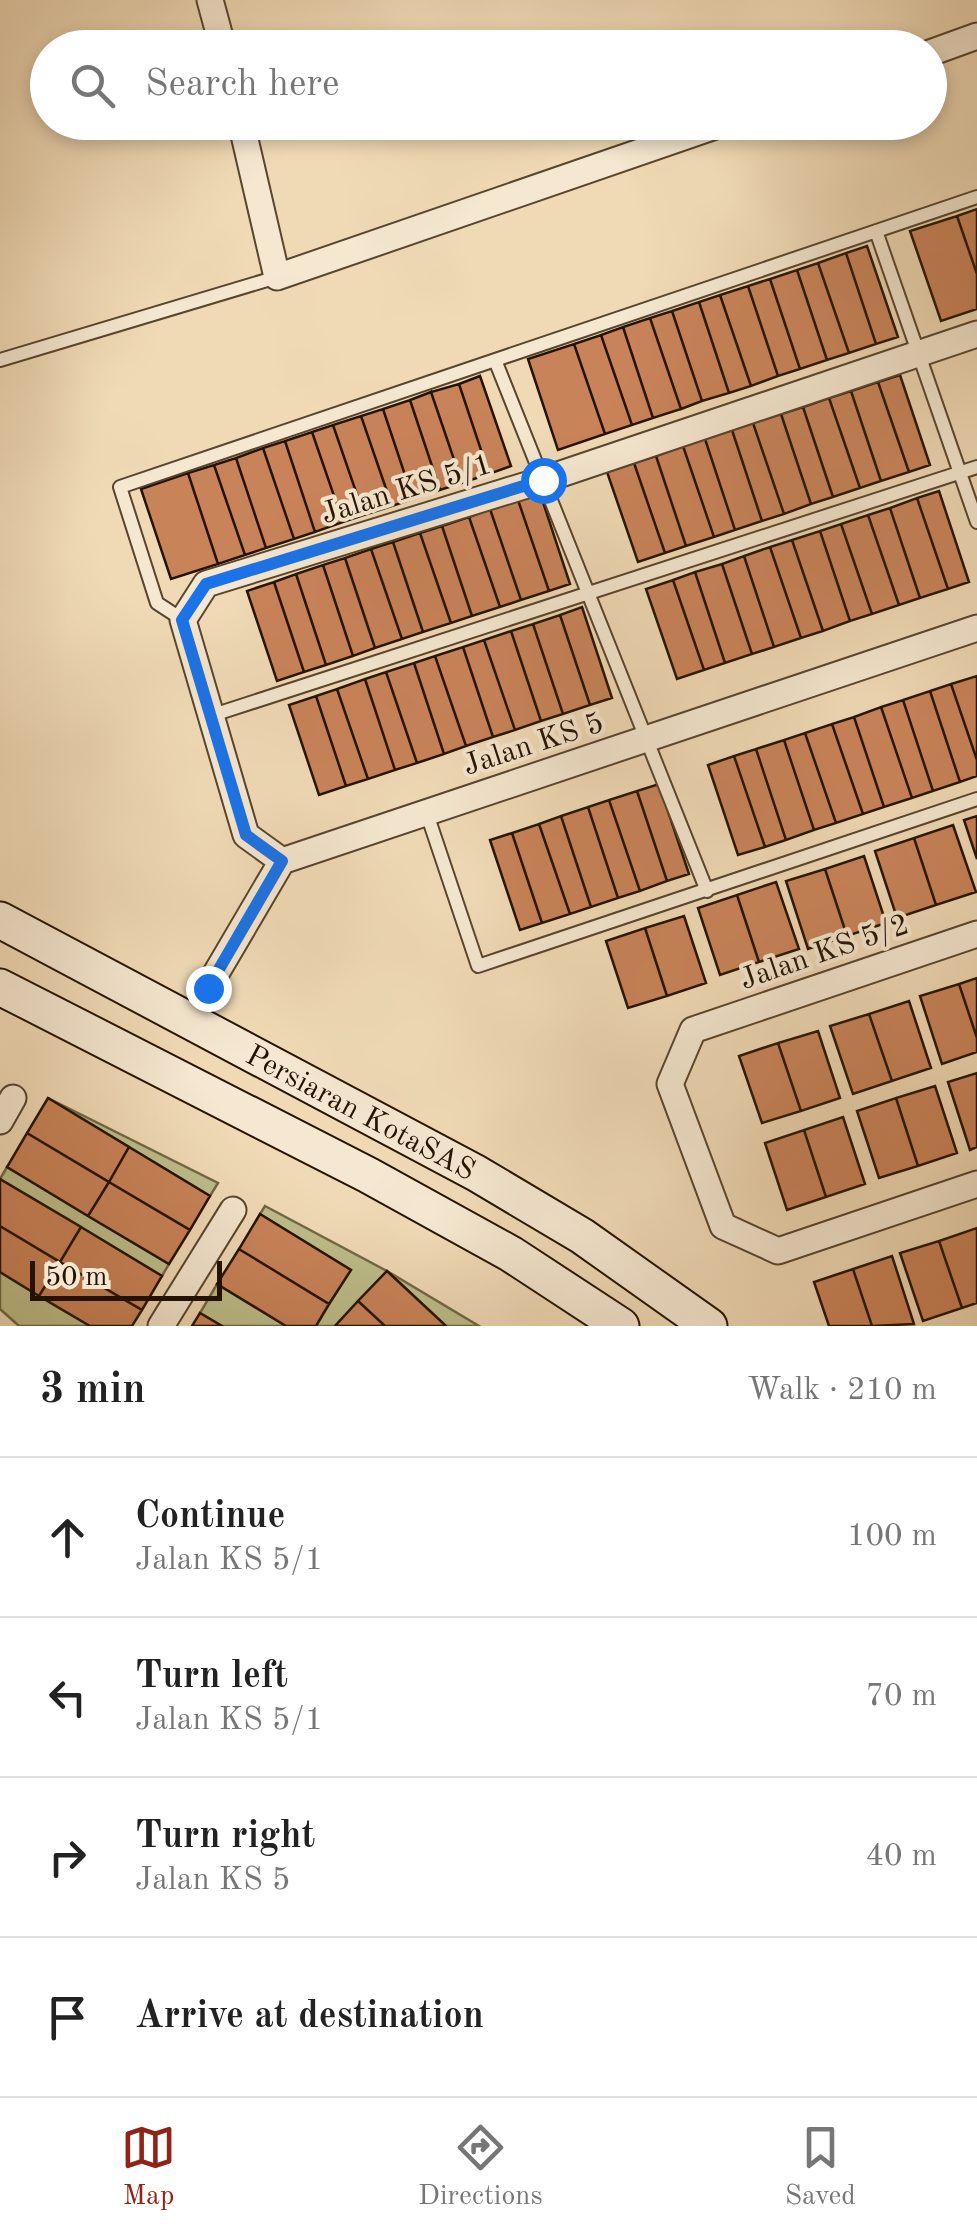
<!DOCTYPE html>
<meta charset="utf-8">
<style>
:root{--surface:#fff;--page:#f2f2f2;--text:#222;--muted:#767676;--line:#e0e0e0;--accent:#8f2418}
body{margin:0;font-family:"Old Standard TT",serif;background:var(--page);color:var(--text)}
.scale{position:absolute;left:30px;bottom:25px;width:192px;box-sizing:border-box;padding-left:10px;border:5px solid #251301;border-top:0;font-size:28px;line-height:35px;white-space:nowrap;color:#251301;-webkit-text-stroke:8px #f5e7d0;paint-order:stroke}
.stop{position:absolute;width:30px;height:30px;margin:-22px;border:8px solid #1a73e8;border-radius:50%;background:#fff}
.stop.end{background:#1a73e8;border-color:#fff;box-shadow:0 2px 10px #0008}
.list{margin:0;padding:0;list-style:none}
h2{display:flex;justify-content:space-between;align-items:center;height:130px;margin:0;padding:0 40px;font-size:42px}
h2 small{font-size:32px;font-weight:400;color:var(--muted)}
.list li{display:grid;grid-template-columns:65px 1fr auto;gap:30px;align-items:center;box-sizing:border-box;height:160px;padding:0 40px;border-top:2px solid var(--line)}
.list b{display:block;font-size:38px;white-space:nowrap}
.list p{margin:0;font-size:32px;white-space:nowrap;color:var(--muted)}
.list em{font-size:32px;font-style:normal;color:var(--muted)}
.icon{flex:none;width:55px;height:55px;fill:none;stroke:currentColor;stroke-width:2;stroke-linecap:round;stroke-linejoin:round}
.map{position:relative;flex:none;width:977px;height:1326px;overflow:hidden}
.search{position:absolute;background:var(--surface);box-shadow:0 5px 15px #0003;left:30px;right:30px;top:30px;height:110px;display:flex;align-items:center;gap:25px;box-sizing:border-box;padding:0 35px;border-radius:55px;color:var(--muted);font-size:38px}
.sheet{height:770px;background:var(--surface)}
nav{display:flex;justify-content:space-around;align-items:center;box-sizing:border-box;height:140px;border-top:2px solid var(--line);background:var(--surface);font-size:28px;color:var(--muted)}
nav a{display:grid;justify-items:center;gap:5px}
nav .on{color:var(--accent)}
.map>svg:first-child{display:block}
.green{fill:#bdbe8b;stroke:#716846;stroke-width:2.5}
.building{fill:#c98359;stroke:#251301;stroke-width:2.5}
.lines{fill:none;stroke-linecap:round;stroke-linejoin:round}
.lane-casing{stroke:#58452e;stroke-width:16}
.street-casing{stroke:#58452e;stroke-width:29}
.secondary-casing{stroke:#251301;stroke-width:39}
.lane{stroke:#f5e7d0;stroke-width:12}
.street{stroke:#f5e7d0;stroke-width:25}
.secondary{stroke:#f5e7d0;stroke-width:35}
.route{stroke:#1a73e8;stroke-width:12}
.labels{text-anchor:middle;stroke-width:8;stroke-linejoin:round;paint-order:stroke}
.street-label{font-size:30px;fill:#251301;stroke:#f5e7d0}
</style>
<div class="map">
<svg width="977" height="1326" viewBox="0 0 977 1326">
<rect width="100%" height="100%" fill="#f0dab6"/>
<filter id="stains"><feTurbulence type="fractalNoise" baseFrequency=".002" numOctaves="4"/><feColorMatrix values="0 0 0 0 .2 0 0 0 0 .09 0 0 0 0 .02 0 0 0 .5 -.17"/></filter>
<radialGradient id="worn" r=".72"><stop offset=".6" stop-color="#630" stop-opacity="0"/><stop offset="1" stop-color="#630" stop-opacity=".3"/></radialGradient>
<!-- green -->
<path class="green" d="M48,1098L218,1183L210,1196Z
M7,1167L169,1264L162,1276L0,1179Z
M265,1206L387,1271L479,1326H446L387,1271L335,1326H316L350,1270L260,1214Z
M0,1272L90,1326H19L0,1309Z
M217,1284L286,1326H222L200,1313Z"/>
<!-- building -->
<path class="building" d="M977,209V274L957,216Z
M957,216L977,274V309L941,321L910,231Z
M867,246L898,337L876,344L846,253Z
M846,253L876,344L849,353L818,263Z
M818,263L849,353L827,360L797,270Z
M797,270L827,360L800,369L770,279Z
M770,279L800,369L778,376L748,286Z
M748,286L778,376L751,386L720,295Z
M720,295L751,386L729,393L699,302Z
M699,302L729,393L702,401L672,311Z
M672,311L702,401L681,409L650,318Z
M650,318L681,409L653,418L623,327Z
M623,327L653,418L632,425L601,335Z
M601,335L632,425L605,434L574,344Z
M574,344L605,434L558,450L528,359Z
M900,375L930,465L909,472L878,382Z
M480,376L511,466L489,474L459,384Z
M878,382L909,472L881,481L851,391Z
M459,384L489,474L462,483L431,392Z
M851,391L881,481L860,488L829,398Z
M431,392L462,483L440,490L410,400Z
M829,398L860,488L833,497L803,407Z
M410,400L440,490L413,499L383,409Z
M803,407L833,497L811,504L781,414Z
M383,409L413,499L392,506L361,416Z
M781,414L811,504L784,514L753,423Z
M361,416L392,506L364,515L333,425Z
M753,423L784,514L762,521L732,430Z
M333,425L364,515L343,522L312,432Z
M732,430L762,521L735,530L705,439Z
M312,432L343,522L315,532L285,441Z
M705,439L735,530L714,537L683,446Z
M285,441L315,532L294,539L263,448Z
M683,446L714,537L686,546L656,456Z
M263,448L294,539L266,548L236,458Z
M656,456L686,546L665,553L634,463Z
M236,458L266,548L245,555L214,465Z
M634,463L665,553L638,562L607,472Z
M214,465L245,555L218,564L188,473Z
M188,473L218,564L171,579L141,489Z
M939,491L969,582L948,589L917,498Z
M540,493L570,584L549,591L518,500Z
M917,498L948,589L920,598L890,508Z
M518,500L549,591L521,600L490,509Z
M890,508L920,598L899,605L868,515Z
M490,509L521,600L500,607L469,517Z
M868,515L899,605L872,614L841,524Z
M469,517L500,607L472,616L442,526Z
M841,524L872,614L850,621L820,531Z
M442,526L472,616L451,623L420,533Z
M820,531L850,621L823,631L792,540Z
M420,533L451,623L423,632L393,542Z
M792,540L823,631L801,638L770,547Z
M393,542L423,632L402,639L371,549Z
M770,547L801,638L774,647L744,556Z
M371,549L402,639L375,648L345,558Z
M744,556L774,647L752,654L722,564Z
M345,558L375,648L353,656L323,565Z
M722,564L752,654L725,663L695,572Z
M323,565L353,656L326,665L296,574Z
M695,572L725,663L704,670L673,580Z
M296,574L326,665L304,672L274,582Z
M673,580L704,670L677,679L646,589Z
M274,582L304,672L277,681L247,591Z
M582,607L612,698L590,705L560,615Z
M560,615L590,705L563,714L533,624Z
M533,624L563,714L541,721L511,631Z
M511,631L541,721L515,730L484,640Z
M484,640L515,730L493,737L463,647Z
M463,647L493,737L466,746L435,656Z
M435,656L466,746L444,754L414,663Z
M414,663L444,754L417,763L386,672Z
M386,672L417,763L395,770L365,679Z
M977,676V760L951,684Z
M365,679L395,770L368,779L337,689Z
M951,684L977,760V776L960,782L930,691Z
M337,689L368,779L346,786L316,696Z
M930,691L960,782L933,791L903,700Z
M316,696L346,786L319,795L289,705Z
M903,700L933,791L912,798L881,707Z
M881,707L912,798L884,807L854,717Z
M854,717L884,807L863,814L832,724Z
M832,724L863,814L836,823L805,733Z
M805,733L836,823L814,830L784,740Z
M784,740L814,830L786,840L756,749Z
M756,749L786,840L765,847L734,756Z
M734,756L765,847L738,855L708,765Z
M659,784L689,874L667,881L637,791Z
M637,791L667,881L640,891L609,800Z
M609,800L640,891L618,898L588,807Z
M588,807L618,898L591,907L561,816Z
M561,816L591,907L570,914L539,824Z
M977,816V859L964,820Z
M539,824L570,914L542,923L512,833Z
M953,825L976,892L936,905L914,838Z
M512,833L542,923L520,930L490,840Z
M914,838L936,905L897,918L875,851Z
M864,856L886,923L847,936L825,869Z
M825,869L847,936L808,949L786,881Z
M776,882L799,949L759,962L737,895Z
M737,895L759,962L720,975L698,908Z
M684,916L706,983L667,996L645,928Z
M645,928L667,996L628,1008L606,941Z
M977,978V1038L959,984Z
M959,984L977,1038V1052L942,1064L920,996Z
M909,1001L931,1068L892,1081L869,1014Z
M869,1014L892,1081L853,1094L830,1026Z
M818,1031L840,1098L801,1111L778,1043Z
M778,1043L801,1111L762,1123L739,1056Z
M977,1073V1147L970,1150L948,1082Z
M935,1086L957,1153L918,1166L896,1098Z
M48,1098L129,1147L109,1182L27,1133Z
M896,1098L918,1166L879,1178L857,1111Z
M843,1117L865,1184L826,1197L804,1130Z
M804,1130L826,1197L787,1210L765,1143Z
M27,1133L109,1182L88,1216L7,1167Z
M129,1147L210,1196L190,1230L109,1182Z
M0,1179L81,1227L60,1262L0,1226Z
M109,1182L190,1230L169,1264L88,1216Z
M260,1214L351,1270L329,1304L239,1249Z
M0,1226L60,1262L39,1296L0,1272Z
M81,1227L162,1276L142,1310L60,1262Z
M977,1228V1303L962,1308L939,1241Z
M939,1241L962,1308L923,1321L900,1253Z
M239,1249L329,1304L316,1326H286L217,1284Z
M892,1256L914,1324L872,1326L853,1269Z
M60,1262L142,1310L132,1326H90L39,1296Z
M853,1269L872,1326H829L814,1282Z
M387,1271L446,1326H385L358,1301Z
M358,1301L385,1326H335Z
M200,1313L222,1326H192Z"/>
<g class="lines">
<!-- lane casing -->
<g class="lane-casing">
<path id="lane" d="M648,122L668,143
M876,231L977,522
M0,360L277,277
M495,360L707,891
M183,620L157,603L120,487L977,197
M210,716L977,467
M426,811L478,966L977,799"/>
</g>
<!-- street casing -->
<g class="street-casing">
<path id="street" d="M210,0L223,48
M930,53L977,36
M241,122L277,277L727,122
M282,861L246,835L183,620L206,584L543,480L977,334
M977,934L693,1030L670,1084L723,1226L778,1251L977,1184
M194,1021L208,987L282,861L977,628
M0,1121L13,1098
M161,1326L233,1210"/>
</g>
<!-- secondary casing -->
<g class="secondary-casing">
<path id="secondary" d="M0,920L476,1173L582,1236L709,1326
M0,987L368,1175L511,1254L621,1326"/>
</g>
<!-- lane -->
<use href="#lane" class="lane"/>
<!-- street -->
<use href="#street" class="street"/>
<!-- secondary -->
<use href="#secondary" class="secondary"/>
</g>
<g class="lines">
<!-- route -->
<path class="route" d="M208,988L282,861L246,835L182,620L206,584L543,480"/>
</g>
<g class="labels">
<!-- street labels -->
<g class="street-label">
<text transform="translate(406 488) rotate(-17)" y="10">Jalan KS 5/1</text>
<text transform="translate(533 743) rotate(-18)" y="10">Jalan KS 5</text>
<text transform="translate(824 951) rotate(-19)" y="10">Jalan KS 5/2</text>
<text transform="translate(361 1112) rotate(28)" y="10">Persiaran KotaSAS</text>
</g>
</g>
<rect width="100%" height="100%" filter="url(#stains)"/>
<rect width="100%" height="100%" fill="url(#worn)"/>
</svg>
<div class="scale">50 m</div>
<div class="stop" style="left:543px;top:480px"></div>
<div class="stop end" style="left:208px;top:988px"></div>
<div class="search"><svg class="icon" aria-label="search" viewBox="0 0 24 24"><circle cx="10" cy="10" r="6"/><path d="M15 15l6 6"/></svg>Search here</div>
</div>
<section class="sheet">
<h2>3 min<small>Walk · 210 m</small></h2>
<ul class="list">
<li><svg class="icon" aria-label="ahead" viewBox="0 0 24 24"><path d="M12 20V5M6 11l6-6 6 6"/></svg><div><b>Continue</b><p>Jalan KS 5/1</p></div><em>100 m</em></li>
<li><svg class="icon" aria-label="left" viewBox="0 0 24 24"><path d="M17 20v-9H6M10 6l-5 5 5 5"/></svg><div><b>Turn left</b><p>Jalan KS 5/1</p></div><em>70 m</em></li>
<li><svg class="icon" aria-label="right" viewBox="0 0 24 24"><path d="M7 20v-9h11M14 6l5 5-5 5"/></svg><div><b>Turn right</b><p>Jalan KS 5</p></div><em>40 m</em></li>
<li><svg class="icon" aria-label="arrive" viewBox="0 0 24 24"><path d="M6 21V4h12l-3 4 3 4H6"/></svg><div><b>Arrive at destination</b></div></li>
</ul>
</section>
<nav>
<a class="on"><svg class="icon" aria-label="map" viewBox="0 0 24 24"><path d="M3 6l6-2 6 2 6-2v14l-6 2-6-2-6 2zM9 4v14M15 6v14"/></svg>Map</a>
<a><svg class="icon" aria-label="directions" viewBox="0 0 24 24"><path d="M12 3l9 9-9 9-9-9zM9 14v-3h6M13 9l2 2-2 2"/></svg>Directions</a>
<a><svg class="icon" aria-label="saved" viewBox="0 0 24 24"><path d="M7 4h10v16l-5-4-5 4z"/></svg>Saved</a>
</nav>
